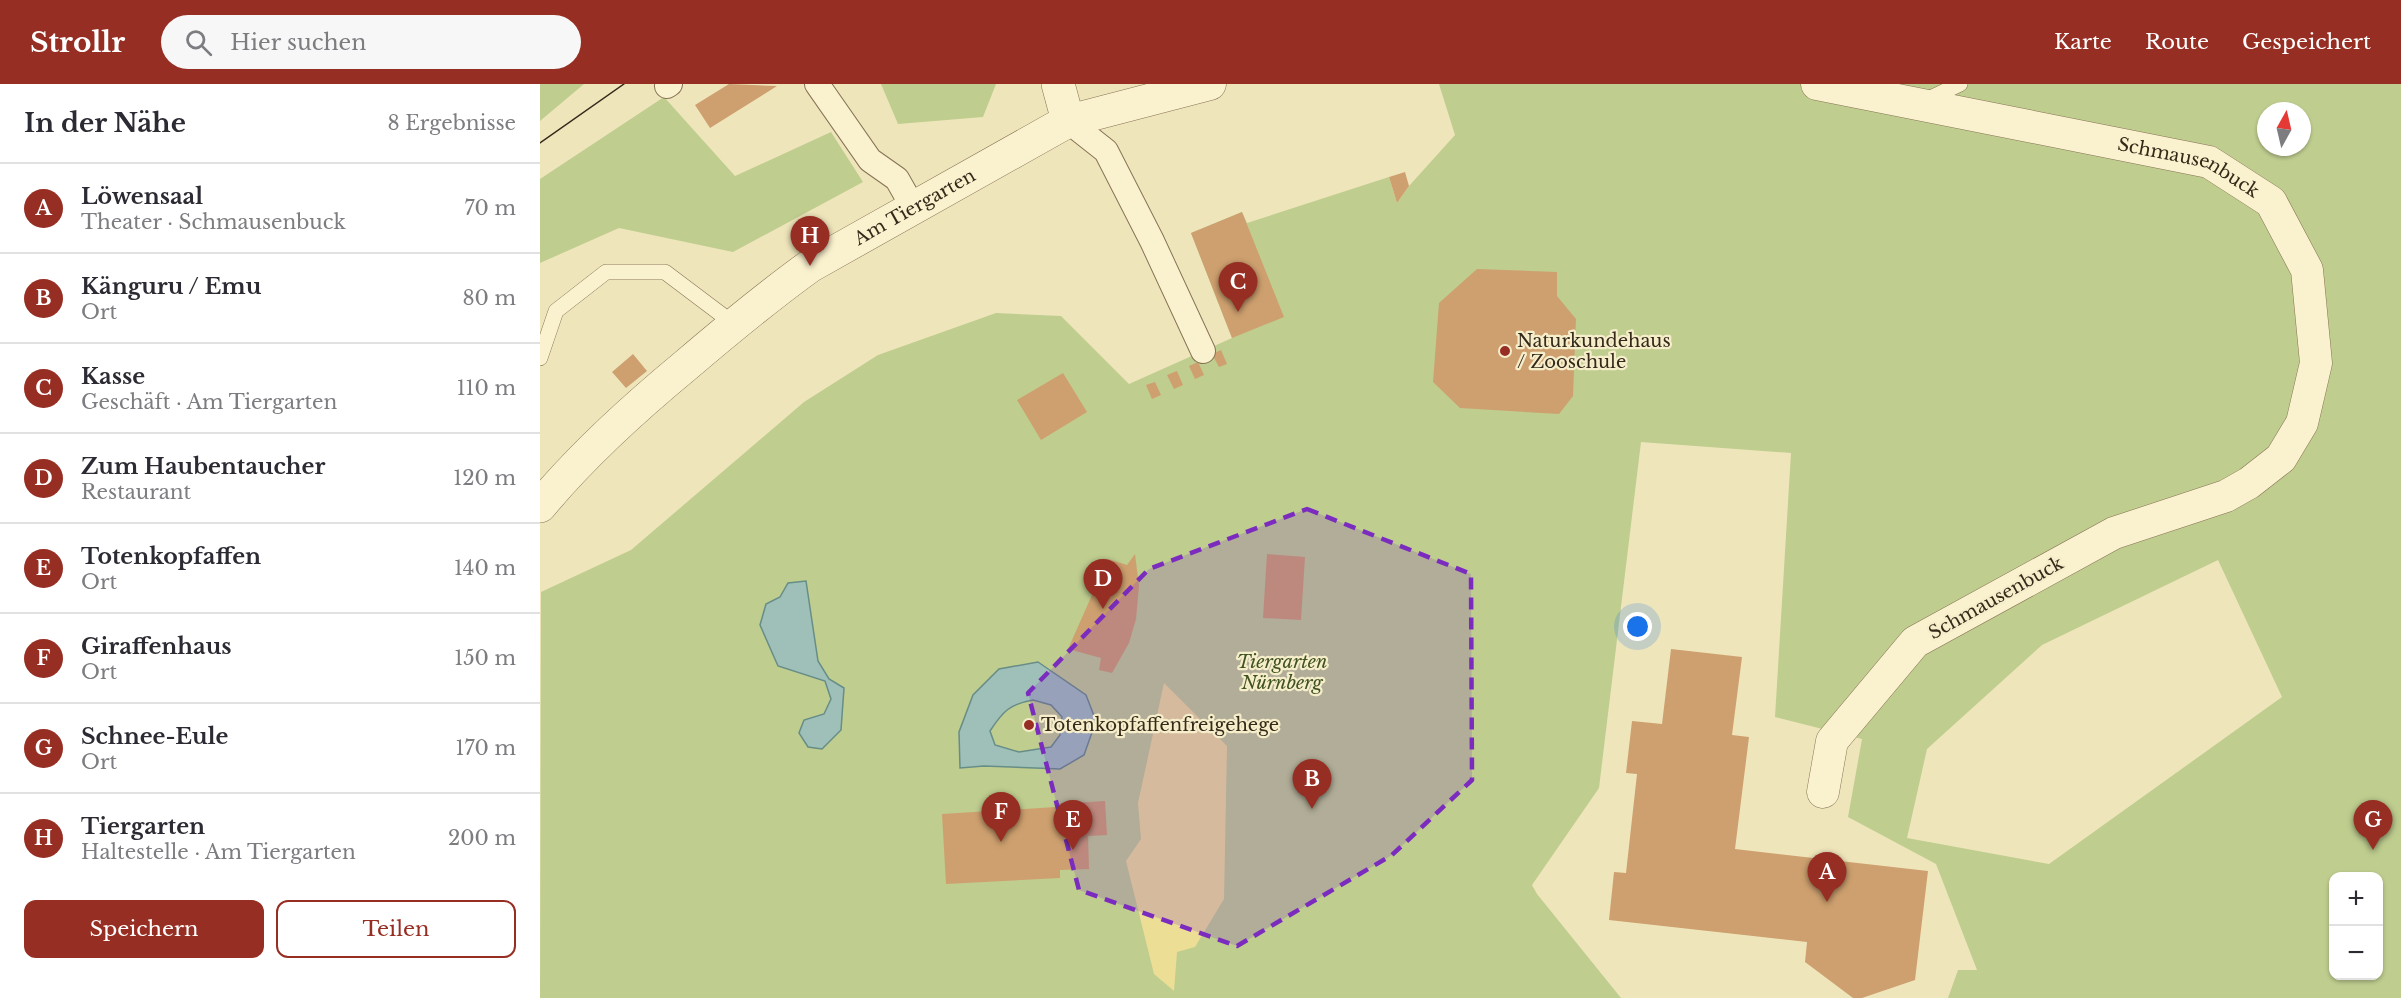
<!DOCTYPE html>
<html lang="de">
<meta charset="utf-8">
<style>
:root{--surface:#fff;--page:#f7f7f7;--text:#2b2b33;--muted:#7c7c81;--line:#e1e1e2;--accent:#972e23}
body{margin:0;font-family:"Libre Baskerville",serif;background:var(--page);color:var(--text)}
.controls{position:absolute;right:18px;bottom:18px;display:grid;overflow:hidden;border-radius:12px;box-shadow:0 2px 4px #0004}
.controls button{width:54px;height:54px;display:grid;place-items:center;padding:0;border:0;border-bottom:2px solid var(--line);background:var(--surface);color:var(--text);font:30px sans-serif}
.compass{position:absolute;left:1717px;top:18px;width:54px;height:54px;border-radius:50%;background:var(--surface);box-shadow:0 2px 4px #0004;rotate:8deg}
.you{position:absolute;left:1098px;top:543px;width:21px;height:21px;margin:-15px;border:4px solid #fff;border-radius:50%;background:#1a73e8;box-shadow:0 0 0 9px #1a73e833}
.badge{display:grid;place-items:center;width:39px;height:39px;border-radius:50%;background:var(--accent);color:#fff;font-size:20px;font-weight:700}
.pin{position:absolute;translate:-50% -50px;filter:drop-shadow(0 2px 3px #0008)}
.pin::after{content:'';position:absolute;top:32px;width:21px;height:18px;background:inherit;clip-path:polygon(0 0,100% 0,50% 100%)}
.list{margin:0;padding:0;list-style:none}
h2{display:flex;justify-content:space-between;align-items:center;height:78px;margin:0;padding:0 24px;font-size:26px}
h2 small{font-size:20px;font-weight:400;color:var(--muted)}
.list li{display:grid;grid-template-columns:39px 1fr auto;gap:18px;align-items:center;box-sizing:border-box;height:90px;padding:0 24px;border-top:2px solid var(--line)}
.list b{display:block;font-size:22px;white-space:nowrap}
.list p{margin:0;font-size:20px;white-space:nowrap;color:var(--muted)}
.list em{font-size:20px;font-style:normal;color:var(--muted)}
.actions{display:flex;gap:12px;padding:18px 24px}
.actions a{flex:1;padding:14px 0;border:2px solid var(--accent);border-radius:12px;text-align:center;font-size:21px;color:var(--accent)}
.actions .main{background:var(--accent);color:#fff}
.icon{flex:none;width:33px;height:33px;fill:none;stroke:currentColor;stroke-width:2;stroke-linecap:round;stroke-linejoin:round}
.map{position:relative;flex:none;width:1861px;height:914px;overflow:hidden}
header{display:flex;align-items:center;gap:36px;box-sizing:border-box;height:84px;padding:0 30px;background:var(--accent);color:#fff}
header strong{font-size:28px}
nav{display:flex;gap:33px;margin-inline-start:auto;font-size:21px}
.search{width:420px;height:54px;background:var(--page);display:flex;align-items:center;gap:15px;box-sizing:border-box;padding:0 21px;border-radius:33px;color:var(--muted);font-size:22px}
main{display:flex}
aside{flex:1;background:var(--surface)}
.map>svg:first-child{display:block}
.green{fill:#bfcd8f;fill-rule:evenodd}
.sand{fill:#edde96}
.water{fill:#9fbfb9;stroke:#678d87;stroke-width:1.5;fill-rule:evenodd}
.building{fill:#cea06f}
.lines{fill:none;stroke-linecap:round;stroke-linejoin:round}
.service-casing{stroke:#867455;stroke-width:16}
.pedestrian-casing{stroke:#867455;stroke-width:26}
.minor-casing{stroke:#867455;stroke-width:33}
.tertiary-casing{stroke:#867455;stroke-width:34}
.service{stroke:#faf1ce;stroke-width:15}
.pedestrian{stroke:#faf1ce;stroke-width:24}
.minor{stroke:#faf1ce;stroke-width:32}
.tertiary{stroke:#faf1ce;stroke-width:33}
.tram{stroke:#352a1a;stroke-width:1.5}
.marked{fill:#7b2cbf;fill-opacity:0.2;stroke:#7b2cbf;stroke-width:4.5;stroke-dasharray:12 8;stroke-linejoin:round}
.poi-dot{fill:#972e23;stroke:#f6eecb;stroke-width:2}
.labels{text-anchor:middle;stroke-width:4.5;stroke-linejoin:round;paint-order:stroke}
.street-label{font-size:18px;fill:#352a1a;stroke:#f6eecb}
.poi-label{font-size:18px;fill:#352a1a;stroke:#f6eecb;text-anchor:start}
.park-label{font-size:18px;font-style:italic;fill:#405220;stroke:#f6eecb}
</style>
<header>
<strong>Strollr</strong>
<div class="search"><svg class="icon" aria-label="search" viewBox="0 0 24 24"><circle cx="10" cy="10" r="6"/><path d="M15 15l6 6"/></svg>Hier suchen</div>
<nav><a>Karte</a><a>Route</a><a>Gespeichert</a></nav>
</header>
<main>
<aside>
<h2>In der Nähe<small>8 Ergebnisse</small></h2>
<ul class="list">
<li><span class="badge">A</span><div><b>Löwensaal</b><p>Theater · Schmausenbuck</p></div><em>70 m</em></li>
<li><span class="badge">B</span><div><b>Känguru / Emu</b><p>Ort</p></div><em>80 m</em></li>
<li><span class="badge">C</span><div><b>Kasse</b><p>Geschäft · Am Tiergarten</p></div><em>110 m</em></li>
<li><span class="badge">D</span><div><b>Zum Haubentaucher</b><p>Restaurant</p></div><em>120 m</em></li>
<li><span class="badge">E</span><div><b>Totenkopfaffen</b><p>Ort</p></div><em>140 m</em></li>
<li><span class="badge">F</span><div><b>Giraffenhaus</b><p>Ort</p></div><em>150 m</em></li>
<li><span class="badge">G</span><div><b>Schnee-Eule</b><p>Ort</p></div><em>170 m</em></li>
<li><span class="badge">H</span><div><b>Tiergarten</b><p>Haltestelle · Am Tiergarten</p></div><em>200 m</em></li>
</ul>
<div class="actions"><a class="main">Speichern</a><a>Teilen</a></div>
</aside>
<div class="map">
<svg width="1861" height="914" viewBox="0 0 1861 914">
<rect width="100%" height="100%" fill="#efe5bb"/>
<!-- green -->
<path class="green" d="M0,0H44L0,37Z
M341,0H456L443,33L358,40Z
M899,0H1861V914H1408L1418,886H1437L1396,780L1308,733L1322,655L1235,633L1251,369L1101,358L1059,704L992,801L997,810L1081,914H0L1,508L91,466L264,318L338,271L456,229L521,232L589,300L692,254L651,149L702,128L707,139L849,93L857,119L869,102L915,51ZM1726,27H1762V63H1726ZM1678,476L1742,613L1509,780L1367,754L1387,665L1502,561ZM1794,792H1838V892H1794Z
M124,13L195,92L291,48L323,98L193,168L79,144L0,179V95Z"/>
<!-- sand -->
<path class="sand" d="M624,599L687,662L684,815L655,863L637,868L634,907L614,890L586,777L601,755L598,719Z"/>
<!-- water -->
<path class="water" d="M266,497L278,577L289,595L304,604L301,646L282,665L268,663L259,649L264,636L284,630L291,615L285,597L238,582L220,541L226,520L240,513L248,499Z
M498,578L546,611L556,637L544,671L520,685L444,682L420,684L419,648L433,611L459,585ZM493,616L511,621L522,633L520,651L511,663L479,668L455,661L450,647C463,627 470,620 493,616Z"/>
<!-- building -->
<path class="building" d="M189,0L237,2L170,44L155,21Z
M865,88L869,102L857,119L849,93Z
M702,128L744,233L692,254L651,149Z
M937,185L1017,188V212L1036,235L1033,312L1019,330L920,324L893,298L899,219Z
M681,266L687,280L679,283L672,270Z
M93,270L107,287L86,304L72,288Z
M658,278L664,291L655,295L649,282Z
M637,287L643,301L634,305L627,291Z
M523,289L547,328L501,356L477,316Z
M615,298L621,311L612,315L606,301Z
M595,470L599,502L596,535L589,559L572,589L559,586L561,574L528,565L568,475L587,481Z
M727,470L765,473L761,536L723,534Z
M1131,565L1202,573L1192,651L1209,653L1195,765L1388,787L1375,896L1322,914H1313L1265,878L1267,858L1069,836L1074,788L1086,789L1097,690L1086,689L1092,637L1122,640Z
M565,717L567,751L548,752L549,785L520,786V794L406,800L402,730L516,723V720Z"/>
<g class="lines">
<!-- service casing -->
<g class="service-casing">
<path id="service" d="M1382,18L1420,0
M0,274L16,227L66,188H125L194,240"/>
</g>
<!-- pedestrian casing -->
<g class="pedestrian-casing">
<path id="pedestrian" d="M277,0L330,76L357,95L374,125
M127,2L130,0
M528,37L566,67L612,157L663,267"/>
</g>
<!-- minor casing -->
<g class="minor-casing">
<g id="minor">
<path id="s1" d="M1277,0L1669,78L1731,118L1767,186L1776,279L1762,339L1741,374L1709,399L1686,412L1574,449L1375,558L1292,657L1283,708"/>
<path d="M528,37L670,0"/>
</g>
</g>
<!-- tertiary casing -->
<g class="tertiary-casing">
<g id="tertiary">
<path id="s2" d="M0,422C43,370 93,325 145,282C186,247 227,213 270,182L528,37L518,0"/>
</g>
</g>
<!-- service -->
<use href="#service" class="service"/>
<!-- pedestrian -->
<use href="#pedestrian" class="pedestrian"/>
<!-- minor -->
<use href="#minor" class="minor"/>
<!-- tertiary -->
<use href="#tertiary" class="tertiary"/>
<!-- tram -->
<path class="tram" d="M0,59L84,0"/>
</g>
<!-- marked area -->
<path class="marked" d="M767,425L931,490L932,696L852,771L697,862L539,806L488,609L609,485Z"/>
<!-- markers -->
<g class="poi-dot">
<circle cx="965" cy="267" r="6"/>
<circle cx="489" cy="641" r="6"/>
</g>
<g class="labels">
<!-- street labels -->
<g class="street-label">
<text dy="6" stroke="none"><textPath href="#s1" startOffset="382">Schmausenbuck</textPath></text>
<text dy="6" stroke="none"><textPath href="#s2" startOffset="482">Am Tiergarten</textPath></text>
<text transform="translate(1456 514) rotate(-29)" y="6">Schmausenbuck</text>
</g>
<!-- poi labels -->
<g class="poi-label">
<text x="977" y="263">Naturkundehaus<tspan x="977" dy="21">/ Zooschule</tspan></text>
<text x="501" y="647">Totenkopfaffenfreigehege</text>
</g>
<!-- park labels -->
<g class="park-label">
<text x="742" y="584">Tiergarten<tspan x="742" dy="21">Nürnberg</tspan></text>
</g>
</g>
</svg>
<div class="controls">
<button>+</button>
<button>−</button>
</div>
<svg class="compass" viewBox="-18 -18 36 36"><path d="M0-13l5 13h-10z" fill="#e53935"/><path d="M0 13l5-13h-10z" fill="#7c7c81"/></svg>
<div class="you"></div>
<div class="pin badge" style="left:1287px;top:818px">A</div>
<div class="pin badge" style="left:772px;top:725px">B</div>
<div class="pin badge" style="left:698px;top:228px">C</div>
<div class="pin badge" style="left:563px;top:525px">D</div>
<div class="pin badge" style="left:533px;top:766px">E</div>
<div class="pin badge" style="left:461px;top:758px">F</div>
<div class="pin badge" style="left:1833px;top:766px">G</div>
<div class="pin badge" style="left:270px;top:182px">H</div>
</div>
</main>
